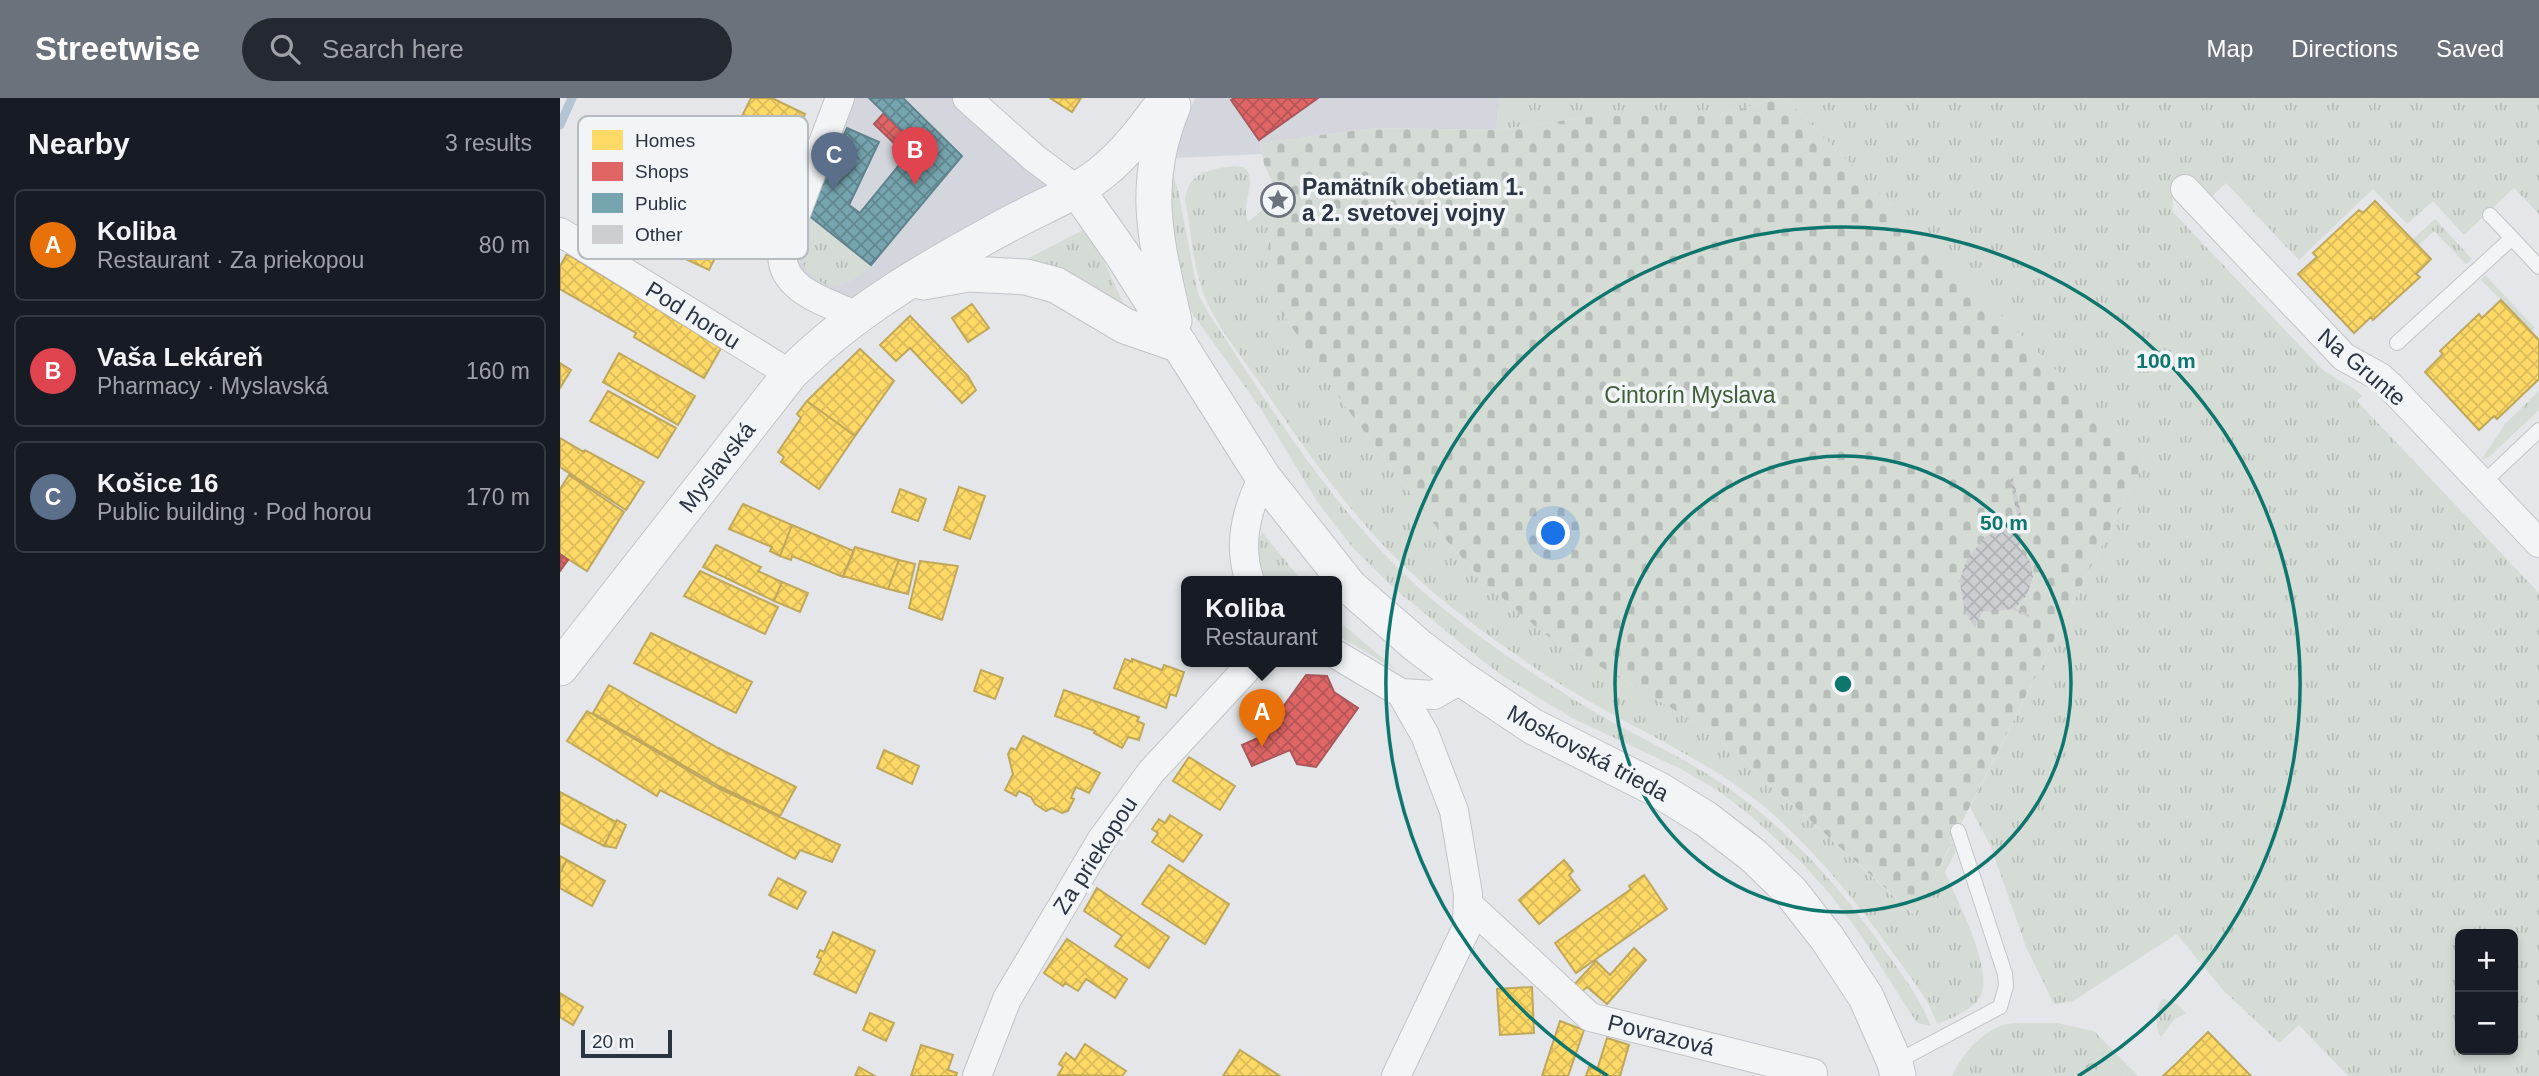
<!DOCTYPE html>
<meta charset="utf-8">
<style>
:root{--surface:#171b24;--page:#242831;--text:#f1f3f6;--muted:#9ea1a6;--line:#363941;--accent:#6c727c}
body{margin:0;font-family:Arial,sans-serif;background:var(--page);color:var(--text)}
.controls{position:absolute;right:21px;bottom:21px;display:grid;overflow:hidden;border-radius:10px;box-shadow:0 4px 10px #0003}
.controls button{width:63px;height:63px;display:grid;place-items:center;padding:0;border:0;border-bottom:2px solid var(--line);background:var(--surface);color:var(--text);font:35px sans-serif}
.scale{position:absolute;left:21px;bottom:18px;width:91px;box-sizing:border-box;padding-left:7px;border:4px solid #2b3442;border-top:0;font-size:19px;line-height:24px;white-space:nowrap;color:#2b3442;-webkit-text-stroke:5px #f2f5f8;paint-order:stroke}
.you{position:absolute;left:994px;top:436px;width:24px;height:24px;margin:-18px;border:5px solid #fff;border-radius:50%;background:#1a73e8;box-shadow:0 0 0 10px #1a73e833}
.badge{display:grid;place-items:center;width:46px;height:46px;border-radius:50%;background:var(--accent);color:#fff;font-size:23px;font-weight:700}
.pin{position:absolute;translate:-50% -58px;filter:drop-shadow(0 2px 4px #0008)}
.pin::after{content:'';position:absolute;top:37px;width:24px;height:21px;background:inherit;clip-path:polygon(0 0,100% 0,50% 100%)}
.popup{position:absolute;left:621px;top:478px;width:161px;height:91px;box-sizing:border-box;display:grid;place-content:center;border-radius:10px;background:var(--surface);filter:drop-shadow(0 2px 5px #0005);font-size:23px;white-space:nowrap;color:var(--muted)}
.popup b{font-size:26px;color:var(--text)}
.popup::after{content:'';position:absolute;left:50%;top:100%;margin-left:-14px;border:14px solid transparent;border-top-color:var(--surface)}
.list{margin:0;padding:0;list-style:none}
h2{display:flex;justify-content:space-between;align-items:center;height:91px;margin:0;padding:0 28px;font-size:30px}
h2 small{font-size:23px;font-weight:400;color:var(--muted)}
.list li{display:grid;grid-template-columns:46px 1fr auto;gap:21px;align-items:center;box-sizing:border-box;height:112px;margin:0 14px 14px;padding:0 14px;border:2px solid var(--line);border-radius:10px}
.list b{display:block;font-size:26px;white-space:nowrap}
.list p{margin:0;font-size:23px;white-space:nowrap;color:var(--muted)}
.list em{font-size:23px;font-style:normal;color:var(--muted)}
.icon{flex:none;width:38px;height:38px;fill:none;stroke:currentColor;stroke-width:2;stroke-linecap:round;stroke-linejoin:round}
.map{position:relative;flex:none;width:1979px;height:978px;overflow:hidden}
header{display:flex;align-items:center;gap:42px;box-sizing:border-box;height:98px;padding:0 35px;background:var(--accent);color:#fff}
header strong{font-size:33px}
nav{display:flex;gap:38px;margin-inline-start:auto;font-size:24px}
.search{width:490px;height:63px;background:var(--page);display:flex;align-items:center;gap:18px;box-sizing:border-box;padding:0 24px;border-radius:38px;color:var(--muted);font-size:26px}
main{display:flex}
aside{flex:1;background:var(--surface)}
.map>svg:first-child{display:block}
.built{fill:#d3d6dc}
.grass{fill:url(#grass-tufts);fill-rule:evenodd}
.cemetery{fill:url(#cemetery-stones)}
.park{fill:url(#park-crowns)}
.homes{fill:url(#homes-cross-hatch);stroke:#bfa85b;stroke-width:2}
.shops{fill:url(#shops-cross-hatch);stroke:#aa575b;stroke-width:2}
.public{fill:url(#public-cross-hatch);stroke:#60838e;stroke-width:2}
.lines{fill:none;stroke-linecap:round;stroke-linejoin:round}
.stream{stroke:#b4c4d3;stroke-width:9}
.building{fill:url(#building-cross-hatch)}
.service-casing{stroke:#c2c4c7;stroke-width:16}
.minor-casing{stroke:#c2c4c7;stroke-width:30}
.tertiary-casing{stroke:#c2c4c7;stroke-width:37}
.service{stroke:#f3f4f6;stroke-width:14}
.minor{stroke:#f3f4f6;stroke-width:28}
.tertiary{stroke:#f3f4f6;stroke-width:35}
.ring{fill:none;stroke:#0f766e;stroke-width:3.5}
.labels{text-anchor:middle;stroke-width:7;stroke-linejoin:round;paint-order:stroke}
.poi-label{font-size:23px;font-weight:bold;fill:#2b3442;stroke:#f2f5f8;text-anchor:start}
.street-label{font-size:23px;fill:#2b3442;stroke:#f2f5f8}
.park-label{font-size:23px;fill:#415e38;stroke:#f2f5f8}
.key{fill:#f2f5f8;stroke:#b6bbc1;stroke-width:2}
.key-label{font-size:19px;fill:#2b3442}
.centre{fill:#0f766e;stroke:#f2f5f8;stroke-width:3.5}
.ring-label{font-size:21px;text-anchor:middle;font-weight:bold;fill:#0f766e;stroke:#f2f5f8;stroke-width:7;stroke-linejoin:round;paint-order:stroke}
</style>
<header>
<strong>Streetwise</strong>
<div class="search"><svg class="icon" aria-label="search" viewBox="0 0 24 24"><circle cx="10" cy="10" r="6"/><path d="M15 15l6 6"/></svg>Search here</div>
<nav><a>Map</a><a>Directions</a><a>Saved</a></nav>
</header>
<main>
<aside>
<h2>Nearby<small>3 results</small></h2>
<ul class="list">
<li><span class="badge" style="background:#e8710a">A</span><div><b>Koliba</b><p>Restaurant · Za priekopou</p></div><em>80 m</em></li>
<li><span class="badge" style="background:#e0444e">B</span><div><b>Vaša Lekáreň</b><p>Pharmacy · Myslavská</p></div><em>160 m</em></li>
<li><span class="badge" style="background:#5c6f8a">C</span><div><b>Košice 16</b><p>Public building · Pod horou</p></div><em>170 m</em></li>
</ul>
</aside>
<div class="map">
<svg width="1979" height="978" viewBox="0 0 1979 978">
<defs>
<pattern id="grass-tufts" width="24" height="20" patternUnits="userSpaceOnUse" patternTransform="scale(1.75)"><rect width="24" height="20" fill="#d5dcd5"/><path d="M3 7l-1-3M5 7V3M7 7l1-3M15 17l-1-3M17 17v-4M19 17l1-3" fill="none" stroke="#b7bdb8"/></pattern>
<pattern id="cemetery-stones" width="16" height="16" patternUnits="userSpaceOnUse" patternTransform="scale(1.75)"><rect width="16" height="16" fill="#d5dcd5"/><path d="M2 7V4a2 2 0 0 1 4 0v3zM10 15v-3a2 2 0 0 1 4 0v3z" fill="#b7bdb8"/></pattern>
<pattern id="park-crowns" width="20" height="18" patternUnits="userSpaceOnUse" patternTransform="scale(1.75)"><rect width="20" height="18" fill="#d5dcd5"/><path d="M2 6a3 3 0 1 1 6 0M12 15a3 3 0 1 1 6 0" fill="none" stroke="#b7bdb8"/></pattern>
<pattern id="homes-cross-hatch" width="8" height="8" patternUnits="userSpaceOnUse" patternTransform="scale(1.75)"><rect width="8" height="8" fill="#ffd966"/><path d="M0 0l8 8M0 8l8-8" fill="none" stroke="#dbbb5a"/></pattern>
<pattern id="shops-cross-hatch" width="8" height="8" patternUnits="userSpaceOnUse" patternTransform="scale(1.75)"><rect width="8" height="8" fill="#e06666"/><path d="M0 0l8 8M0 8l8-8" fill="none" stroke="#b65556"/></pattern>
<pattern id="public-cross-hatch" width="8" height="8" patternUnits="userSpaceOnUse" patternTransform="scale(1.75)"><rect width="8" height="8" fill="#76a5af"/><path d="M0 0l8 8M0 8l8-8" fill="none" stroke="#618790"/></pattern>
<pattern id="building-cross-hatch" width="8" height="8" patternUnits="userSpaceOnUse" patternTransform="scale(1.75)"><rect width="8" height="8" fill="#ccced1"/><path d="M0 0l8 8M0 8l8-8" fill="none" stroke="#afb2b5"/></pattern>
</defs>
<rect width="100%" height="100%" fill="#e4e6e9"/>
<!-- built -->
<path class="built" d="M280,0H407L517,92L296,217L256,200L223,150Z
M636,0H939L936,32L816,30L700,45L702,56L615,60L624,20Z"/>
<!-- grass -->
<path class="grass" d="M939,0H1219L1156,18H1036L936,32Z
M1225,0H1979V116L1954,90L1904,137L1873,103L1847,126L1813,91L1739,162L1666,85L1651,99L1632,82L1613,100L1612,113L1759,268C1772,281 1790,285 1802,298L1797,303L1979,495V978H1788L1739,927L1719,945L1662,891L1617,836L1513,903L1494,906L1466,849L1431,749L1410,709L1585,362ZM1900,836H1953V952H1900Z
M674,68L684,69C699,84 680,105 688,124L702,112L716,109L708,150L715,204L785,308L887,443L925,485L983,535L1152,634L1354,817L1393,744L1396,753L1385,774C1396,801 1437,876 1419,901C1410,913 1390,921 1377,926C1368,898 1345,873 1328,848C1293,799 1252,750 1206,710C1141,656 1059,625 989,579C924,536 862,491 810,433C771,389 737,339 703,290C684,261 657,230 644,197C633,168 631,133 625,101C629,74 650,71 674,68Z
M612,75L618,92L638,196L649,216C718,321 786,433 885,512C938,554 994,591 1052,624C1091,645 1131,664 1167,689C1226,730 1277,785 1318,843C1337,870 1359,897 1371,928L1357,925L1298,833L1269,795L1241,764L1190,717L1160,694L1121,671L1012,620L943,578L924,564L835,491L793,450L758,405L701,311L627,208L605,99Z
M247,116L311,167C295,184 273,197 253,178C247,173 243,168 241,160C238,145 243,130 247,116Z
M1875,121L1912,161L1906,166L1874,133L1858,148L1852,142Z
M523,132L529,134L533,139L568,216L465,162Z
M1925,177L1975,230L1971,233L1921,182Z
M1979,293V312L1929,359L1921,362L1946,325Z
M702,434L742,483H704C698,468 694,449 702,434Z
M777,521L780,524L838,573L777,537Z
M1604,901L1618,907L1626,915L1614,922L1601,939C1595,930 1595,912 1601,902Z
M1454,925H1497L1534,933L1578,978H1566L1539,951L1523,967L1534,978H1392C1404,953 1426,928 1454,925Z"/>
<!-- cemetery -->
<path class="cemetery" d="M1219,0H1225L1585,362L1355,817L1152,634L983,535L925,485L887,443L785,308L714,203L708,150L718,97L704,66L700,45L816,30L936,32L1036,18H1156Z"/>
<!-- park -->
<path class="park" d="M1539,951L1566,978H1534L1523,967Z"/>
<!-- homes -->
<path class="homes" d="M191,0H212L245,16L232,42L211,31L207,37L193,30L196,25L182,18Z
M490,0H521L512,14Z
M92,52L211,103L198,134L165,121L164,126L159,123L160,118L78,83Z
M1815,103L1871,161L1856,176L1860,179L1813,222L1811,219L1794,235L1738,176L1757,159L1753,155L1799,112L1803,115Z
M109,124L161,148L149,172L98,148Z
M7,156L161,250L144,280L74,239L76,235L0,191V168Z
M1941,202L1979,242V281L1937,321L1934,318L1919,332L1865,274L1883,256L1880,253L1919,216L1922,220Z
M412,206L429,230L408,244L392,220Z
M350,218L408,278L416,292L402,305L350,250L336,263L320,247Z
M300,251L334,283L295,338L247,303Z
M59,255L135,298L118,327L43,284Z
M0,265L11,272L0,290Z
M48,293L116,330L98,360L30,323Z
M247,303L295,338L259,391L221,364L224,359L218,354L241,320L237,316Z
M0,340L24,354L25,352L84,384L66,412L0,369Z
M9,377L64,414L27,473L0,456V391Z
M399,389L425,398L410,441L384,432Z
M340,391L366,401L358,423L332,414Z
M183,406L232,427L220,458L210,453L212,449L169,431Z
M232,427L294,453L283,479L232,458L231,462L220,458Z
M156,447L201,469L198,473L222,484L214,503L143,469Z
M295,449L339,462L328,491L283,478Z
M339,462L355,466L348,496L328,491Z
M360,463L398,468L382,522L349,510Z
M140,473L218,509L205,536L124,498Z
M222,484L248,495L240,514L214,503Z
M91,535L192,584L176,615L74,565Z
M565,561L572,564V561L602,572L604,567L624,574L616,598L610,596L606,610L554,590Z
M421,572L443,580L435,601L414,593Z
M49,587L158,650L236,689L220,718L159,688L33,615Z
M504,592L579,619L577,623L584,626L579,642L568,639L562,650L534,635L535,633L495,618Z
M27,613L158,690L280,747L272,764L240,752L235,761L100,692L97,698L7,643Z
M463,638L540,675L529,695L516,689L511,700L514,701L508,713L502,715L492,710L486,713L475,706L471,699L459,693L456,698L445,692L453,676L448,656L451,650L456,652Z
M324,652L359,668L352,686L317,670Z
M629,659L675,688L660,712L613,683Z
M0,694L56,724L44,748L0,725Z
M610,717L642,737L623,764L592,744L598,735L592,731L599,721L605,725Z
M57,722L66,727L56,750L44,748Z
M0,758L7,762L0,775Z
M7,762L45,783L32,808L0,790V775Z
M1004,762L1013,773L1009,777L1020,792L979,826L959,802Z
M609,767L669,806L645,846L582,806Z
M1084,777L1107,811L1016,875L995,845L1071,791L1069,788Z
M218,780L246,794L237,811L209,797Z
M537,790L609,839L589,870L555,848L562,838L524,813Z
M273,834L315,853L296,895L254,876L261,861L257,859L260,852L264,854Z
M507,841L567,881L555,900L526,881L518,893L505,885L503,888L484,875Z
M1074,850L1086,862L1047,906L1027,889L1020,895L1013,888L1036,863L1050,877Z
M972,889L974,935L940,937L937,891Z
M0,895L23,909L13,927L0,919Z
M310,915L334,925L326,943L303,932Z
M1000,923L1024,932L1008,978H982Z
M1648,934L1691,978H1603L1619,963Z
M1047,940L1069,947L1060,978H1026L1029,969L1037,972Z
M525,946L566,973L562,978L498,977L503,969L499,966L506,955L515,962Z
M361,947L393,957L388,972L397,975L396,978H351Z
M680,952L720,978H663Z
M299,969L315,978H295Z"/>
<!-- shops -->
<path class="shops" d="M674,0H758L699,42L671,2Z
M324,15L346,36L336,47L314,26Z
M0,456L8,462L0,473Z
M746,577L767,578L774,594L798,610L756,669L737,666L730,652L692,668L682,647L720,630L716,619Z"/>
<!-- public -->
<path class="public" d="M309,0H343L402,58L311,167L247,116L287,30L319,44L289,107L300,115L345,60L333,50L346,36Z"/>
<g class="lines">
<!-- stream -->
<path class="stream" d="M0,27L12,0"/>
</g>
<!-- building -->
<path class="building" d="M1453,380L1463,424L1459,449L1471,465L1473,479L1467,497L1455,510L1469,517L1468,519L1452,511L1433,514L1423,513L1415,530L1405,514L1400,485L1397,483L1400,482L1406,463L1425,439L1435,434L1459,429L1450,381Z"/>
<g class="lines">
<!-- service casing -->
<g class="service-casing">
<path id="service" d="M1930,117L1952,140
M1837,245L1952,140L1979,169
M1923,385L1979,332
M1336,964L1440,909L1446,888L1445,876L1398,733"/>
</g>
<!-- minor casing -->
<g class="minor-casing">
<path id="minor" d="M280,0L223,150C216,191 266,204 296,217
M407,0L473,59L517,92
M1625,91L1784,259L1820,279L1830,288L1979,445
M0,134L230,276
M690,483C677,447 686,412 703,379
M777,557L841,595L874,597L902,581
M908,806L1030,919L1253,975
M417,978L447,901L542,741L591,674L694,563
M836,978L907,829L908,796L894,713L865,637L841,595"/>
</g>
<!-- tertiary casing -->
<g class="tertiary-casing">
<path id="tertiary" d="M613,8C580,87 596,143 614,223
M517,92L562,156L703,379L790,489L858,548L902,581L972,628L1099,692L1146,721L1194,758L1231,794L1267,840L1306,899L1335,965L1338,978
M363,184L408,176L466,179L496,187L565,228L620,247
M0,570L230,276C296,210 370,169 451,125C480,109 513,97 540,76C567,55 587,27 607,0"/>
</g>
<!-- service -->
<use href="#service" class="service"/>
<!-- minor -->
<use href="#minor" class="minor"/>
<!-- tertiary -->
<use href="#tertiary" class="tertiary"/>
</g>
<!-- distance rings -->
<g class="ring">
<circle cx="1283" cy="586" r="228"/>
<path d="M1048 978A457 457 0 1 1 1518 978"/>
</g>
<!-- icons -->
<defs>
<g id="sight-ring" transform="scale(1.75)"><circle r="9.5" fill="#f2f5f8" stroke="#6c727c" stroke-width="1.5"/><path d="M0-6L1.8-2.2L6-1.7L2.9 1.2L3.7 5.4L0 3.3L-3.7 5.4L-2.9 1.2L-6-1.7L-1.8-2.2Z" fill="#6c727c"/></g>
</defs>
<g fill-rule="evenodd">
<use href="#sight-ring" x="718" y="102"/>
</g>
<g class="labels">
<!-- poi labels -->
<g class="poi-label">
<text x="742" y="97">Pamätník obetiam 1.<tspan x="742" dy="26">a 2. svetovej vojny</tspan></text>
</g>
<!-- street labels -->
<g class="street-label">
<text transform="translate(133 217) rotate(32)" y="8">Pod horou</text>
<text transform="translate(1802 269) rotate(40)" y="8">Na Grunte</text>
<text transform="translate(157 369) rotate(-52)" y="8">Myslavská</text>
<text transform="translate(1028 655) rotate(28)" y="8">Moskovská trieda</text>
<text transform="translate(535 757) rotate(-57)" y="8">Za priekopou</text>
<text transform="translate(1101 937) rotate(14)" y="8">Povrazová</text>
</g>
<!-- park labels -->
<g class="park-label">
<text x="1130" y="305">Cintorín Myslava</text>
</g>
</g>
<!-- legend -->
<rect x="18" y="18" width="230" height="143" rx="10" class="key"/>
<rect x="32" y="32" width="31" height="20" fill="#ffd966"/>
<rect x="32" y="64" width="31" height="19" fill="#e06666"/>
<rect x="32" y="95" width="31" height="20" fill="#76a5af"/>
<rect x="32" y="127" width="31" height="19" fill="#ccced1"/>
<g class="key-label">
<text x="75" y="49">Homes</text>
<text x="75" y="80">Shops</text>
<text x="75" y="112">Public</text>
<text x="75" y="143">Other</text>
</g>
<circle cx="1283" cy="586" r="10" class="centre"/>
<g class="ring-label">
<text x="1606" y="270">100 m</text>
<text x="1444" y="432">50 m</text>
</g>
</svg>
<div class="controls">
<button>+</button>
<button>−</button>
</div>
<div class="scale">20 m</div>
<div class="you"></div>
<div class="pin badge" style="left:702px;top:649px;background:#e8710a">A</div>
<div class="popup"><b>Koliba</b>Restaurant</div>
<div class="pin badge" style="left:355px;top:87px;background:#e0444e">B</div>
<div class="pin badge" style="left:274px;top:92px;background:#5c6f8a">C</div>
</div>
</main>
